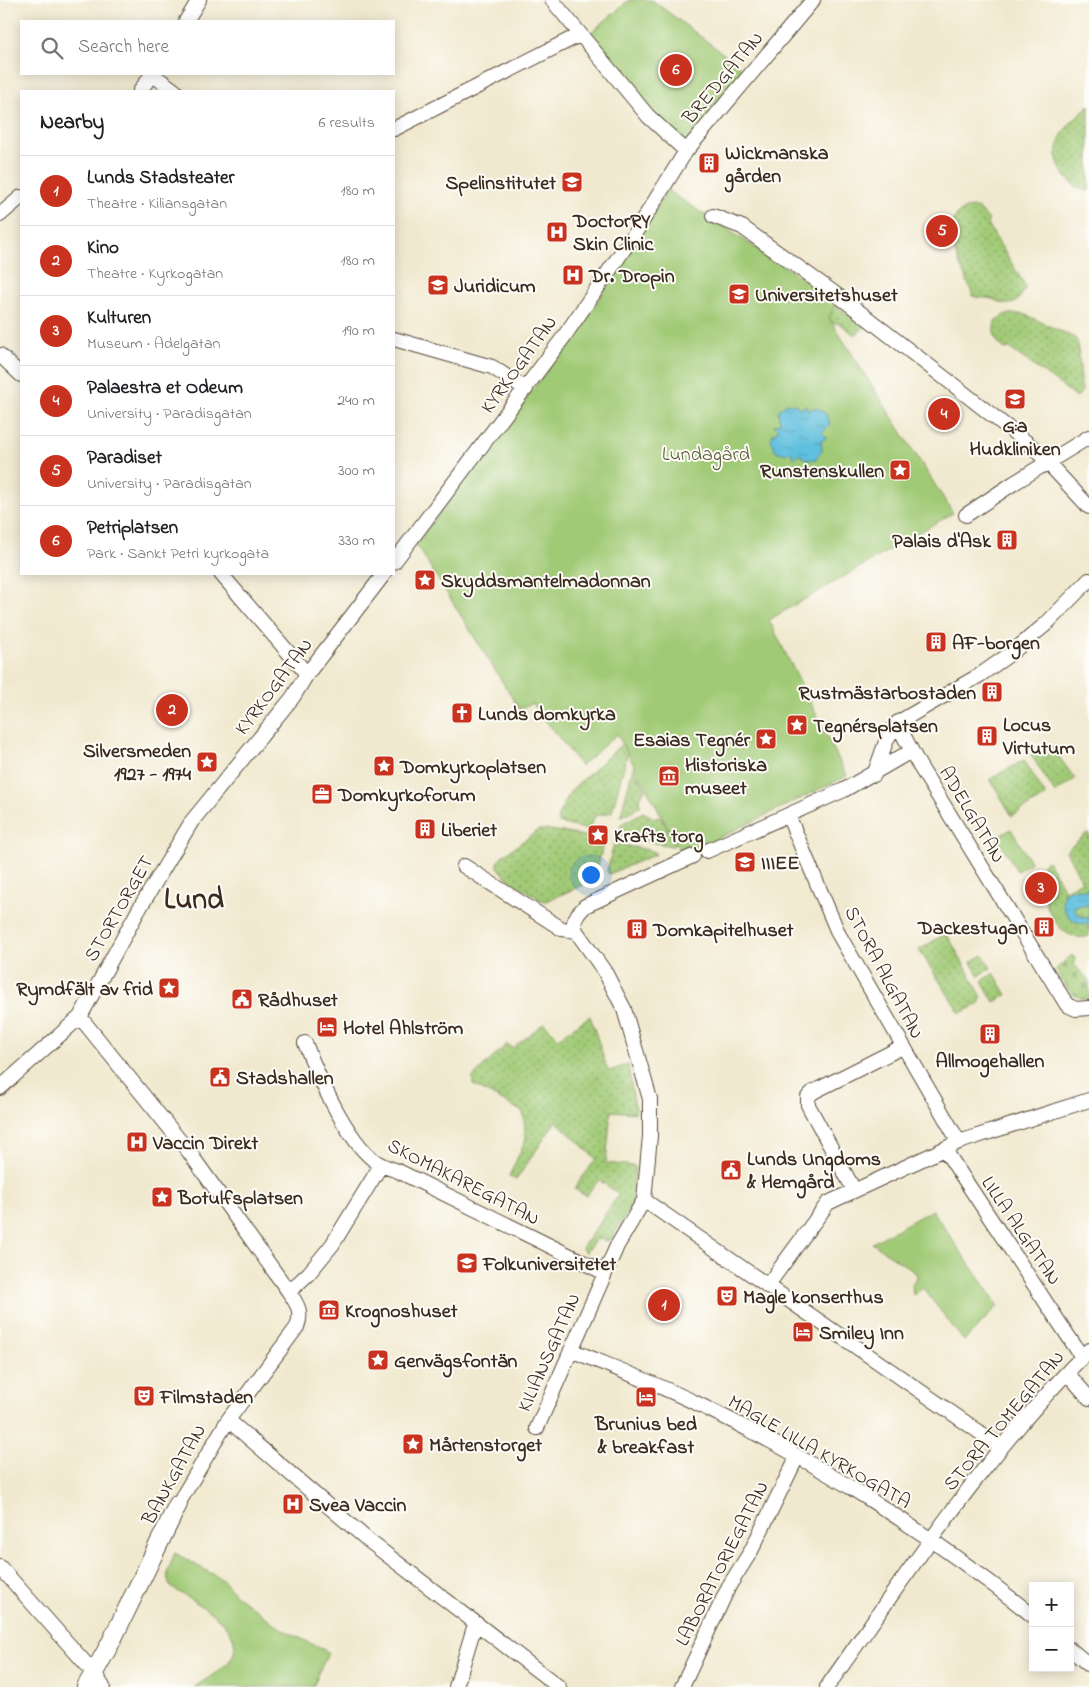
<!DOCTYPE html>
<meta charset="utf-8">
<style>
:root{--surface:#fff;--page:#f2f2f2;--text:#202124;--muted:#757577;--line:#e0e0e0;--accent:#c8321e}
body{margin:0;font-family:"Indie Flower",sans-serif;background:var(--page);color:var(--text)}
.controls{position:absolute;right:15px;bottom:15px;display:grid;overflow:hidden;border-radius:0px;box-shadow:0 2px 12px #0003}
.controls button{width:45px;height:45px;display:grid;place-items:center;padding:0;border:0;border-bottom:1px solid var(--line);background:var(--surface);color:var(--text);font:25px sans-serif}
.you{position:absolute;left:590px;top:874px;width:18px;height:18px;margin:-12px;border:4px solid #fff;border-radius:50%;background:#1a73e8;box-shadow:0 0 0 8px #1a73e833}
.badge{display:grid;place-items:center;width:32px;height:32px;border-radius:50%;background:var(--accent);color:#fff;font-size:16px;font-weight:700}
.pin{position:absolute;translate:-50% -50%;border:2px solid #fff;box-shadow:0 1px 5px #0006}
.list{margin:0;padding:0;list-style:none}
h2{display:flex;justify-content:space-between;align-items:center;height:65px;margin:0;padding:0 20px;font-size:21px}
h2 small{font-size:16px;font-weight:400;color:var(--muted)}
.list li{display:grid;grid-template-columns:32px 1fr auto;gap:15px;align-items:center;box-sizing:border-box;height:70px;padding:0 20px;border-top:1px solid var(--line)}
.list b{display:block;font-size:19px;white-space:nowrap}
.list p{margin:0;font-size:16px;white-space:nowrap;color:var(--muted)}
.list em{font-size:16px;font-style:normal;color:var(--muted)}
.icon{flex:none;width:28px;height:28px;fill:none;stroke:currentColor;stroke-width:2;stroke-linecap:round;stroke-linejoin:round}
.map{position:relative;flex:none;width:1089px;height:1687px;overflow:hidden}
.search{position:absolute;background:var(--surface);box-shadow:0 2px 12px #0003;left:20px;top:20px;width:375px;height:55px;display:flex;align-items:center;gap:12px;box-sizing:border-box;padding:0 18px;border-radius:0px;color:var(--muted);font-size:19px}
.panel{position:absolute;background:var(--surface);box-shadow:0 2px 12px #0003;left:20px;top:90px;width:375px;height:485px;border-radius:0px}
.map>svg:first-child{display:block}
.grass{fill:url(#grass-dots);stroke:#6e7a4a}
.wetland{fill:url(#wetland-marsh);stroke:#6e7a4a}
.cemetery{fill:url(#cemetery-stones);stroke:#6e7a4a}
.green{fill:#a1ca76;stroke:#6e7a4a}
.water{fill:url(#water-ripples);stroke:#4e757e}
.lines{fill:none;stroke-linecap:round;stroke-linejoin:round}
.minor-casing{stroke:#564739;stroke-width:16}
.tertiary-casing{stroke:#564739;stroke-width:20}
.minor{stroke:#fff;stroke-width:14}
.tertiary{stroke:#fff;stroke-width:18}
.labels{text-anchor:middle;stroke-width:4;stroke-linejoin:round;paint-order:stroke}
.street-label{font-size:20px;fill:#3b2a1e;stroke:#fdfcf7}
.poi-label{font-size:20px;font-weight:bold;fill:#3b2a1e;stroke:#fdfcf7;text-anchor:start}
.park-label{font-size:20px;fill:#5a5a38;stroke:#fdfcf7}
.town-label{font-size:30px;font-weight:bold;fill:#3b2a1e;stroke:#fdfcf7}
</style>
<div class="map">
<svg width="1089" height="1687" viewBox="0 0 1089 1687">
<defs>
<pattern id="grass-dots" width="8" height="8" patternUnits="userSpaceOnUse" patternTransform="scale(1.25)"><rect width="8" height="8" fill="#a1ca76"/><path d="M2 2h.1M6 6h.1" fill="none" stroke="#84a460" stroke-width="1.8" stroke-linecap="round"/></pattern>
<pattern id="wetland-marsh" width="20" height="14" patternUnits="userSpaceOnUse" patternTransform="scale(1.25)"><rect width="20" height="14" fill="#a1ca76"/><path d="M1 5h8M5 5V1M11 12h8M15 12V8" fill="none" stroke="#84a460"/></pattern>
<pattern id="cemetery-stones" width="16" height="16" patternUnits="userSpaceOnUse" patternTransform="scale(1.25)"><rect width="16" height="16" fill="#a1ca76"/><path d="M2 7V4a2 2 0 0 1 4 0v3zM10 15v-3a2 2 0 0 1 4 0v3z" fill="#84a460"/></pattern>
<pattern id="water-ripples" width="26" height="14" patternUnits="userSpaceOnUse" patternTransform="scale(1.25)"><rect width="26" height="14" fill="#60c0df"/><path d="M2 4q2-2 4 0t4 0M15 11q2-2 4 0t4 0" fill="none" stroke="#509cb4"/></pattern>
</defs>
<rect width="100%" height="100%" fill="#fdfcf7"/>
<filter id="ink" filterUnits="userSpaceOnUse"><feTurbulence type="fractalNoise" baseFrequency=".02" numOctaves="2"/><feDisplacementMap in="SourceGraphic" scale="10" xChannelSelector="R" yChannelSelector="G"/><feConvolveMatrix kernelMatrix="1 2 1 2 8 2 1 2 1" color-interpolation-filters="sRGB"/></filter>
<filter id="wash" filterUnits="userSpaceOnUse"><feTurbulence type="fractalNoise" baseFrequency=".0096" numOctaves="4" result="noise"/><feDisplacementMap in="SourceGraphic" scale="20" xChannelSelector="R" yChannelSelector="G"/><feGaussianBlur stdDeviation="1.12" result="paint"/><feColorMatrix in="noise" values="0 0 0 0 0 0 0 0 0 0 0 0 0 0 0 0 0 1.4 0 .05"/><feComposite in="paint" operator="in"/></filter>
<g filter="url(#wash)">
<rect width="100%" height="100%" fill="#f1e9cf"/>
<!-- grass -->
<path class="grass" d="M1089,105V191C1080,191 1072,184 1066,177C1043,148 1067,125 1089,105Z
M972,207L979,209L989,220L987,223L1026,287C1015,307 1012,307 992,299C986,297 980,299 973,296C964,271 930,216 972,207Z
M833,303L865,327L855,335L840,324L825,321Z
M1006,314H1024L1075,338L1078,344L1082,391L1077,397L1009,348L1005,349C995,342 992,334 995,321Z
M622,744L625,745L628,751L612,812L595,816L588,830L559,823L557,818L571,790Z
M1050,744L1075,779L1055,793L1031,755Z
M1024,760L1046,796L1012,816L990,779Z
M633,767L645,789L639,800L640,806L620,818Z
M643,812L654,818L661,817L676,845L671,846L619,836L621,824Z
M539,830H551L590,837L603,844L595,880L546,901L541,900L508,879L498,867V861L502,856Z
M1087,833L1089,834V891L1069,890L1076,922L1089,924V936C1066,944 1050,918 1045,900C1042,890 1042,878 1041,868L1043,864L1048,861L1065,890L1082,881L1066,851Z
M614,843L653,851L656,854L609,874L607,871Z
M943,935L948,936L982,997L978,1005L960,1013L919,950Z
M983,955L991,968L979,976L971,962Z
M994,973L1007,995L994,1002L982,981Z
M590,1016L608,1071L628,1065L636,1113L611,1111L606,1163L635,1166L632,1205L610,1241L597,1239L585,1253L582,1248L619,1194L599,1180L586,1196L574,1189L596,1159L556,1121L516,1180L509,1176L526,1139L523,1112L473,1085V1077L507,1044L513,1048L544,1023L558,1038Z"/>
<!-- wetland -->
<path class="wetland" d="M1080,905H1089V918L1076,914L1074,910L1075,906Z"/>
<!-- cemetery -->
<path class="cemetery" d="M1072,955L1077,960L1073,963L1089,981V999C1069,998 1065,985 1056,969Z"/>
<!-- green -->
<path class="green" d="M629,0H652L737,64L747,77L686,151L579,35L593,31Z
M667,190L836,300L829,318L953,513L769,620L847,776L683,855L617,734L581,766L532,703L520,710L416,544L587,318Z
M1011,829L1031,863L1017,871L997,837Z
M932,1210L998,1306L964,1341L923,1288L913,1295L912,1284L917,1276L916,1273L872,1243Z
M175,1553L223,1580L235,1594L282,1629L328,1652L313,1687H195C206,1678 227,1669 233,1655C245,1626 191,1600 172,1588C163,1576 170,1566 175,1553Z"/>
<!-- water -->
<path class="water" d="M786,403L797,405L800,409L806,405L808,411L813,408L820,409L826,414L830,424L822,433L827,438L821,441L822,451L816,459L808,460L799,454L794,458L791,452L786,454L776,451L771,439L773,434L779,430L774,425L780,423L778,411Z
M1087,889L1089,905L1075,906L1074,910L1082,917L1089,918V924C1075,924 1065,917 1062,903L1064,893L1069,890Z"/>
</g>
<g filter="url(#ink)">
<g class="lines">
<!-- minor casing -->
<g class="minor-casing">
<path id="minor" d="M552,0L648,116L686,151
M186,21L199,0
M152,74L175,91
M140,91L152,74
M394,129L579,35
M0,215L21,197
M713,216L742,227L844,300L946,379L1035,449L1089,507
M394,339L492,367L526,389
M0,355L21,375
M966,515L1014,483L1089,437
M394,562L563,338L633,236L686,151L813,0
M221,574L307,674
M897,723L919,765L1067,1005L1076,1009L1089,1008
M874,775L887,739L897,723L980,675L1010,654L1046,624L1089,580
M788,815L839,935L959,1142
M707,851L844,790L911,751
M464,866L562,929L576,931
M80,1017L189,1152L289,1292C297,1304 303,1312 297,1327L228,1420L178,1504
M305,1043C317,1074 352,1154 384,1166C388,1168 393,1169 398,1171L605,1273
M0,1088L80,1017L138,911L192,821L293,697L307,674L384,574
M945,1150L1082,1357
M854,1190L808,1105V1097L813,1092L902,1047
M644,1200L1001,1447
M767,1286L828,1203L959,1142L1089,1100
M289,1292L309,1273L332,1245L378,1170L384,1166
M571,1350C612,1367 655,1383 696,1403C813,1459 933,1535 1033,1616
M1068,1374L1089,1398
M228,1420L369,1541L559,1687
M537,1428L617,1246L644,1200L650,1136V1099L624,1009L605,972L576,931L574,922L578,914L585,906L693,856
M0,1567L95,1674L103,1687
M1070,1649L1089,1665
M456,1687L475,1624
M682,1687L729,1586L751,1551L797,1457
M827,1687C909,1571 988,1450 1089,1350"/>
</g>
<!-- tertiary casing -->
<g class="tertiary-casing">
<path id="tertiary" d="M86,1687L110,1644L178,1504"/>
</g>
<!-- minor -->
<use href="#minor" class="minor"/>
<!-- tertiary -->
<use href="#tertiary" class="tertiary"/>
</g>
</g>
<!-- icons -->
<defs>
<g id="building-square" transform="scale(1.125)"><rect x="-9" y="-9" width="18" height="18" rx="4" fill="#c8321e" stroke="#fdfcf7"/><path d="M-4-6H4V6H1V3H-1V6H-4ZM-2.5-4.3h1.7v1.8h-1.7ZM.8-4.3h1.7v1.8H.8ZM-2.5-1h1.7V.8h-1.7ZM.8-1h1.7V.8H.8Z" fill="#fff"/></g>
<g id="school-square" transform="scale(1.125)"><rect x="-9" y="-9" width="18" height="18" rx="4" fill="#c8321e" stroke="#fdfcf7"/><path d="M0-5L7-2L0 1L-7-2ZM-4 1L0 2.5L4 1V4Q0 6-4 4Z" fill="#fff"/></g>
<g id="hospital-square" transform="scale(1.125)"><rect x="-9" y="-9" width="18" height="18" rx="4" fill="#c8321e" stroke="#fdfcf7"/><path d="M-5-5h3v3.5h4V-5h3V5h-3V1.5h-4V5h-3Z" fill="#fff"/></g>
<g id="university-square" transform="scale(1.125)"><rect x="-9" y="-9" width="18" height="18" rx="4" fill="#c8321e" stroke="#fdfcf7"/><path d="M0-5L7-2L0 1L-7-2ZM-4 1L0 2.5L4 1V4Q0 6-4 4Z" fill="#fff"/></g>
<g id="sight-square" transform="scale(1.125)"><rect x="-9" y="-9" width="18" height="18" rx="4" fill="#c8321e" stroke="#fdfcf7"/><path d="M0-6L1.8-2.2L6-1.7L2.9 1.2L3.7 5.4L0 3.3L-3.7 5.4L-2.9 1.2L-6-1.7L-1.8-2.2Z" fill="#fff"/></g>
<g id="church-square" transform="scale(1.125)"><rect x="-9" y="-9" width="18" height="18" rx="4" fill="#c8321e" stroke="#fdfcf7"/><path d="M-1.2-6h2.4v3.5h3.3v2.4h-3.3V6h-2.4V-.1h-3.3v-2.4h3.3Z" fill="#fff"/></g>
<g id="museum-square" transform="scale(1.125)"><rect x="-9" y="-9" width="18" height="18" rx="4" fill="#c8321e" stroke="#fdfcf7"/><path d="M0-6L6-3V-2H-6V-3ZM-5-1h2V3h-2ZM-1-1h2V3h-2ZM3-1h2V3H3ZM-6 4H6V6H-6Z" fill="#fff"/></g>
<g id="office-square" transform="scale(1.125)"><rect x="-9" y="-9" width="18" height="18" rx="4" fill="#c8321e" stroke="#fdfcf7"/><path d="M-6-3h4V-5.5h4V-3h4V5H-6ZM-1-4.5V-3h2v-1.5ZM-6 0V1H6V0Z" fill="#fff"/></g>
<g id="civic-square" transform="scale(1.125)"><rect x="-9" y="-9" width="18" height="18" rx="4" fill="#c8321e" stroke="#fdfcf7"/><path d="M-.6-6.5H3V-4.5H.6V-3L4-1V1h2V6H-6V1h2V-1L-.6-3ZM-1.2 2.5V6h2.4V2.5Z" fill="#fff"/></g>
<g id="hotel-square" transform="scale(1.125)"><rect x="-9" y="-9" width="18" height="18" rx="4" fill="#c8321e" stroke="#fdfcf7"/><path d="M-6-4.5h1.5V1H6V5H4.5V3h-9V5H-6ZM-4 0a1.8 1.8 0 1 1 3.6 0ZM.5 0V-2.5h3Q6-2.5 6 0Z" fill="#fff"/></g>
<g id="theatre-square" transform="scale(1.125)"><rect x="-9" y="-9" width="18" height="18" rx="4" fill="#c8321e" stroke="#fdfcf7"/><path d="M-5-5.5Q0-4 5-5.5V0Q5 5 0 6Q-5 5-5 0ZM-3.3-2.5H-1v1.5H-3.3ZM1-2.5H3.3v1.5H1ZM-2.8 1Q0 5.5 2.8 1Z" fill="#fff"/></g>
</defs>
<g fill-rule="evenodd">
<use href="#building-square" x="709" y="163"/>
<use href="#school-square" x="572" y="182"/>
<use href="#hospital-square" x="557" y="232"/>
<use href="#hospital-square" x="573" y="275"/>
<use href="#university-square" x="438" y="285"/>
<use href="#university-square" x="739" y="294"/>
<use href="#university-square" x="1015" y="399"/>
<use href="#sight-square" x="900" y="470"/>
<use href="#building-square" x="1007" y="540"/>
<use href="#sight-square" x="425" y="580"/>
<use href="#building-square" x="936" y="642"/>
<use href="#building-square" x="992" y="692"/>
<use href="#church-square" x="462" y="713"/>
<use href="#sight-square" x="797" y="725"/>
<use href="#building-square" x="987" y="736"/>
<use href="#sight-square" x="766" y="739"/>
<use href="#sight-square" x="207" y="762"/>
<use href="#sight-square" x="384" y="766"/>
<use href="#museum-square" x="669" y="776"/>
<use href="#office-square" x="322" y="794"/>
<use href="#building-square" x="425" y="829"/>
<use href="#sight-square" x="598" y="835"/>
<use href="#school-square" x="745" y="862"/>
<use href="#building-square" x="1044" y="927"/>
<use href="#building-square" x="637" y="929"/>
<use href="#sight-square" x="169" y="988"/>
<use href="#civic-square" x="242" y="999"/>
<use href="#hotel-square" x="327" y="1027"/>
<use href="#building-square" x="990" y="1034"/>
<use href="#civic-square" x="220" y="1077"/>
<use href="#hospital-square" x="137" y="1142"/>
<use href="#civic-square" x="731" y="1170"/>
<use href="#sight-square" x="162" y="1197"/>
<use href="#university-square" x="467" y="1263"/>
<use href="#theatre-square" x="727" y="1296"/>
<use href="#museum-square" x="329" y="1310"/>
<use href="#hotel-square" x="803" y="1332"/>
<use href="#sight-square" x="378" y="1360"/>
<use href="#theatre-square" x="144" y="1396"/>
<use href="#hotel-square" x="646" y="1397"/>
<use href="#sight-square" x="413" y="1444"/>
<use href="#hospital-square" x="293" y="1504"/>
</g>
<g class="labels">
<!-- street labels -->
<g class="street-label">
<text transform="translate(722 77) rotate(-50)" y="7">BREDGATAN</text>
<text transform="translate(518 364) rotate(-54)" y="7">KYRKOGATAN</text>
<text transform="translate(273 686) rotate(-53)" y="7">KYRKOGATAN</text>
<text transform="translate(973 814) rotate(59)" y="7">ADELGATAN</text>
<text transform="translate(118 908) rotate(-60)" y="7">STORTORGET</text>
<text transform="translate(885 972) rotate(62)" y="7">STORA ALGATAN</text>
<text transform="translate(464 1181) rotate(27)" y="7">SKOMAKAREGATAN</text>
<text transform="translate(1022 1230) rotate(56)" y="7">LILLA ALGATAN</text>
<text transform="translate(548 1352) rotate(-66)" y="7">KILIANSGATAN</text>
<text transform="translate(1003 1420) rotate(-50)" y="7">STORA TOMEGATAN</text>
<text transform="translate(820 1451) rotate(30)" y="7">MAGLE LILLA KYRKOGATA</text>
<text transform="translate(173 1474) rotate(-61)" y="7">BANKGATAN</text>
<text transform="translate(721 1563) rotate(-63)" y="7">LABORATORIEGATAN</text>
</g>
<!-- poi labels -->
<g class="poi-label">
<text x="725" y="159">Wickmanska<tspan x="725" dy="23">gården</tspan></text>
<text x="556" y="189" text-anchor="end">Spelinstitutet</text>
<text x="573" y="227">DoctorRY<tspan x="573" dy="23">Skin Clinic</tspan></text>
<text x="589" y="282">Dr. Dropin</text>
<text x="454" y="292">Juridicum</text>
<text x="755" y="301">Universitetshuset</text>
<text x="1015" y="432" text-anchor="middle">G:a<tspan x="1015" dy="23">Hudkliniken</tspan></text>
<text x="884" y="477" text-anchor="end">Runstenskullen</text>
<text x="991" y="547" text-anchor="end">Palais d'Ask</text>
<text x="441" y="587">Skyddsmantelmadonnan</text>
<text x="952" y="649">AF-borgen</text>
<text x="976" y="699" text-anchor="end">Rustmästarbostaden</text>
<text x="478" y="720">Lunds domkyrka</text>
<text x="1003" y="731">Locus<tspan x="1003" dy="23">Virtutum</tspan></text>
<text x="813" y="732">Tegnérsplatsen</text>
<text x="750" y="746" text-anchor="end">Esaias Tegnér</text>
<text x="191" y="757" text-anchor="end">Silversmeden<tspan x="191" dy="23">1927 - 1974</tspan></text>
<text x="685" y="771">Historiska<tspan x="685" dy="23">museet</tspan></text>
<text x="400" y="773">Domkyrkoplatsen</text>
<text x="338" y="801">Domkyrkoforum</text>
<text x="441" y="836">Liberiet</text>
<text x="614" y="842">Krafts torg</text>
<text x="761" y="869">IIIEE</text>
<text x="1028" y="934" text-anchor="end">Dackestugan</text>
<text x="653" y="936">Domkapitelhuset</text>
<text x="153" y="995" text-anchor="end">Rymdfält av frid</text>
<text x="258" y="1006">Rådhuset</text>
<text x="343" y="1034">Hotel Ahlström</text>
<text x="990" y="1067" text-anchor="middle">Allmogehallen</text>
<text x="236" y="1084">Stadshallen</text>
<text x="153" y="1149">Vaccin Direkt</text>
<text x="747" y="1165">Lunds Ungdoms<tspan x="747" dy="23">&amp; Hemgård</tspan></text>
<text x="178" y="1204">Botulfsplatsen</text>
<text x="483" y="1270">Folkuniversitetet</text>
<text x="743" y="1303">Magle konserthus</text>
<text x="345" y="1317">Krognoshuset</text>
<text x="819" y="1339">Smiley Inn</text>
<text x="394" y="1367">Genvägsfontän</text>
<text x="160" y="1403">Filmstaden</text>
<text x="646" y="1430" text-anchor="middle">Brunius bed<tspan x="646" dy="23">&amp; breakfast</tspan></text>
<text x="429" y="1451">Mårtenstorget</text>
<text x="309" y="1511">Svea Vaccin</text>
</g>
<!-- park labels -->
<g class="park-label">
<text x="706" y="460">Lundagård</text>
</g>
<!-- town labels -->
<g class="town-label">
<text x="194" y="908">Lund</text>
</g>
</g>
</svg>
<div class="controls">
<button>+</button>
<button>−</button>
</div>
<div class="you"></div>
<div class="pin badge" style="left:664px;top:1305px">1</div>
<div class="pin badge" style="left:172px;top:710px">2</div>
<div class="pin badge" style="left:1041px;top:888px">3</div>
<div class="pin badge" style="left:944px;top:414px">4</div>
<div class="pin badge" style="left:942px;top:231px">5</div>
<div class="pin badge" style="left:676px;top:70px">6</div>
<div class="search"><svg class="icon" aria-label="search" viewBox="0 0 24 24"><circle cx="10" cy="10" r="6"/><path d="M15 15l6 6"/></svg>Search here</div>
<section class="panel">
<h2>Nearby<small>6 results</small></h2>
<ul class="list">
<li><span class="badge">1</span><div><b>Lunds Stadsteater</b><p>Theatre · Kiliansgatan</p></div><em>180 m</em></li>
<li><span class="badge">2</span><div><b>Kino</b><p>Theatre · Kyrkogatan</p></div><em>180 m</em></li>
<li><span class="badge">3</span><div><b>Kulturen</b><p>Museum · Adelgatan</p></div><em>190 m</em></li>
<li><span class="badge">4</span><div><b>Palaestra et Odeum</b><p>University · Paradisgatan</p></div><em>240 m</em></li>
<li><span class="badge">5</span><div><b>Paradiset</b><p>University · Paradisgatan</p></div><em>300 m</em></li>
<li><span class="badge">6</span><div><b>Petriplatsen</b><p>Park · Sankt Petri kyrkogata</p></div><em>330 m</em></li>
</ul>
</section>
</div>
